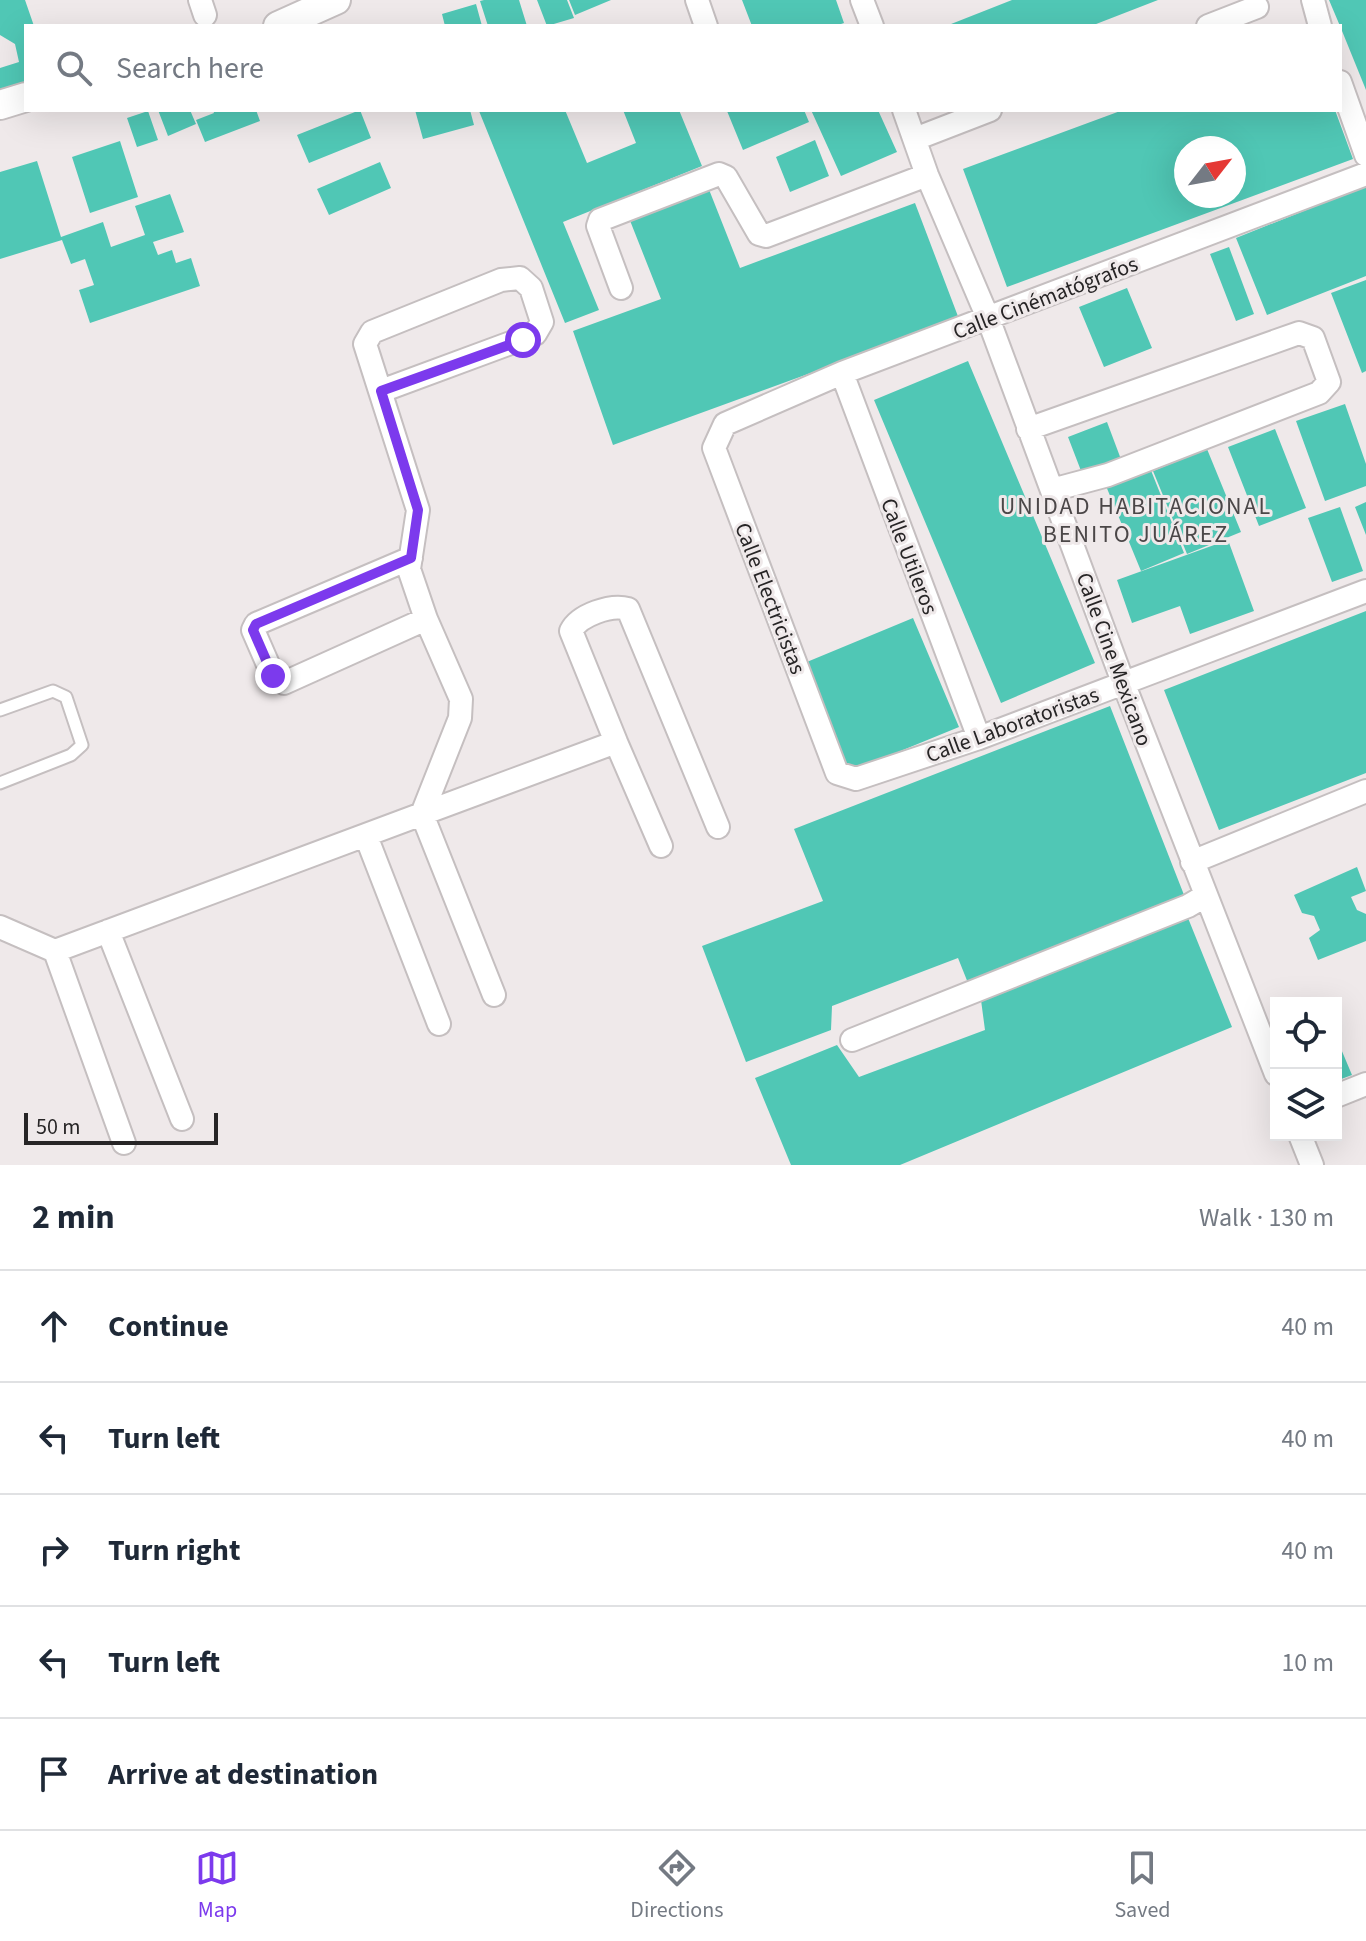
<!DOCTYPE html>
<meta charset="utf-8">
<style>
:root{--surface:#fff;--page:#f2f2f3;--text:#1f2937;--muted:#747a83;--line:#e0e1e3;--accent:#7c3aed}
body{margin:0;font-family:"Source Sans 3",sans-serif;background:var(--page);color:var(--text)}
.controls{position:absolute;right:24px;bottom:24px;display:grid;overflow:hidden;border-radius:0px;box-shadow:0 8px 32px #0002}
.controls button{width:72px;height:72px;display:grid;place-items:center;padding:0;border:0;border-bottom:2px solid var(--line);background:var(--surface);color:var(--text);font:40px sans-serif}
.compass{position:absolute;left:1174px;top:136px;width:72px;height:72px;border-radius:50%;background:var(--surface);box-shadow:0 8px 32px #0002;rotate:59deg}
.scale{position:absolute;left:24px;bottom:20px;width:194px;box-sizing:border-box;padding-left:8px;border:4px solid #272526;border-top:0;font-size:22px;line-height:28px;white-space:nowrap;color:#272526;-webkit-text-stroke:6px #efe9ea;paint-order:stroke}
.stop{position:absolute;width:24px;height:24px;margin:-18px;border:6px solid #7c3aed;border-radius:50%;background:#fff}
.stop.end{background:#7c3aed;border-color:#fff;box-shadow:0 2px 8px #0008}
.list{margin:0;padding:0;list-style:none}
h2{display:flex;justify-content:space-between;align-items:center;height:104px;margin:0;padding:0 32px;font-size:34px}
h2 small{font-size:26px;font-weight:400;color:var(--muted)}
.list li{display:grid;grid-template-columns:52px 1fr auto;gap:24px;align-items:center;box-sizing:border-box;height:112px;padding:0 32px;border-top:2px solid var(--line)}
.list b{display:block;font-size:30px;white-space:nowrap}
.list em{font-size:26px;font-style:normal;color:var(--muted)}
.icon{flex:none;width:44px;height:44px;fill:none;stroke:currentColor;stroke-width:2;stroke-linecap:round;stroke-linejoin:round}
.map{position:relative;flex:none;width:1366px;height:1165px;overflow:hidden}
.search{position:absolute;background:var(--surface);box-shadow:0 8px 32px #0002;left:24px;right:24px;top:24px;height:88px;display:flex;align-items:center;gap:20px;box-sizing:border-box;padding:0 28px;border-radius:0px;color:var(--muted);font-size:30px}
.sheet{height:664px;background:var(--surface)}
nav{display:flex;justify-content:space-around;align-items:center;box-sizing:border-box;height:112px;border-top:2px solid var(--line);background:var(--surface);font-size:22px;color:var(--muted)}
nav a{display:grid;justify-items:center;gap:4px}
nav .on{color:var(--accent)}
.map>svg:first-child{display:block}
.building{fill:#50c7b5;fill-rule:evenodd}
.lines{fill:none;stroke-linecap:round;stroke-linejoin:round}
.service-casing{stroke:#c5bfc0;stroke-width:15}
.minor-casing{stroke:#c5bfc0;stroke-width:26}
.tertiary-casing{stroke:#c5bfc0;stroke-width:32}
.service{stroke:#fff;stroke-width:11}
.minor{stroke:#fff;stroke-width:22}
.tertiary{stroke:#fff;stroke-width:28}
.route{stroke:#7c3aed;stroke-width:10}
.labels{text-anchor:middle;stroke-width:6;stroke-linejoin:round;paint-order:stroke}
.street-label{font-size:22px;fill:#272526;stroke:#efe9ea}
.neighbourhood-label{font-size:24px;letter-spacing:2px;fill:#4b4748;stroke:#efe9ea}
</style>
<div class="map">
<svg width="1366" height="1165" viewBox="0 0 1366 1165">
<rect width="100%" height="100%" fill="#efe9ea"/>
<!-- building -->
<path class="building" d="M0,0H25L34,26H26V86L0,93V68L19,62L15,44L0,35Z
M484,0H519L527,26H488L480,1Z
M537,0H567L574,18L547,26Z
M569,0H611L575,15Z
M742,0H836L844,23L835,26H752Z
M1012,0H1158L1091,26H946Z
M1329,0H1366V90L1340,26Z
M476,4L482,26H445L442,14Z
M158,110H190L196,124L168,136Z
M213,110H256L260,121L205,142L196,120L214,113Z
M360,110L371,138L309,163L297,135Z
M415,110H470L474,125L423,139Z
M482,110H565L587,163L636,143L623,110H679L702,166L563,222L599,310L565,323L479,111Z
M729,110H804L809,122L743,150L727,111Z
M811,110H878L897,152L841,176Z
M1123,110H1335L1353,159L1007,287L963,169ZM1186,148H1234V196H1186Z
M148,111L158,140L137,147L127,118Z
M815,140L829,176L790,192L776,157Z
M120,141L138,197L90,213L72,157Z
M37,161L61,237L103,222L111,247L145,235L135,206L170,194L184,232L153,242L158,255L172,250L176,263L191,258L200,286L90,323L79,290L94,285L85,259L71,264L62,240L0,259V172Z
M380,162L391,188L329,215L317,189Z
M1366,186V276L1267,315L1236,238Z
M708,187L740,268L915,203L959,319L613,445L573,331L661,299L629,218Z
M1229,247L1254,314L1236,321L1210,254Z
M1366,280V371L1362,373L1331,293Z
M1127,288L1152,348L1104,367L1079,307Z
M968,361L1095,663L1001,703L874,400Z
M1345,404L1366,464V486L1325,501L1296,421Z
M1107,422L1122,462L1083,476L1068,437Z
M1275,429L1306,508L1259,526L1228,447Z
M1207,449L1241,532L1187,554L1153,471Z
M1150,468L1184,553L1141,571L1106,486Z
M1366,502V535L1355,507Z
M1340,507L1363,571L1332,582L1308,518Z
M1228,540L1254,611L1190,634L1180,606L1132,623L1117,580Z
M1366,611V773L1219,830L1164,690Z
M913,618L959,727L847,773L802,664Z
M1110,706L1186,900L968,983L958,958L832,1006L831,1030L746,1062L702,946L823,901L794,829Z
M1357,867L1366,891L1351,897L1357,910L1366,914V941L1318,960L1309,938L1320,930L1314,916L1302,913L1294,895Z
M1188,918L1232,1027L900,1165H791L755,1078L837,1045L859,1077L985,1030L981,1000Z
M1336,1037L1352,1075L1336,1081Z"/>
<g class="lines">
<!-- service casing -->
<g class="service-casing">
<path id="service" d="M0,710L53,691L66,697L82,745L71,755L0,783"/>
</g>
<!-- minor casing -->
<g class="minor-casing">
<path id="minor" d="M200,0L205,15
M697,0L706,26
M862,0L872,26
M1313,0L1320,26
M1208,26L1257,7
M1340,82L1366,155
M904,110L927,175L988,318L1123,682L1276,1074
M915,139L990,110
M1366,174L842,373L725,424L714,448L837,773L856,779L979,738L1366,591
M621,288L598,226L600,220L719,174L726,177L759,234L766,236L927,175
M842,373L979,738
M1028,429L1299,333L1313,338L1329,382L1319,393L1108,475L1052,490
M411,558L256,624L253,630L273,676L284,683L426,619
M616,742L571,631C579,615 611,604 628,609L718,827
M366,836L439,1024
M1192,862L1366,791
M0,927L55,951L124,1143
M108,931L182,1119
M55,951L422,814L460,718L461,699L426,619L409,569L418,510L365,344L372,332L501,280L520,278L531,288L542,322L535,334L381,391
M494,995L422,814L616,742L661,846
M852,1040L1188,906L1205,896
M1336,1096L1366,1084
M1300,1135L1312,1165"/>
</g>
<!-- tertiary casing -->
<g class="tertiary-casing">
<path id="tertiary" d="M278,26L336,0
M0,105L26,97"/>
</g>
<!-- service -->
<use href="#service" class="service"/>
<!-- minor -->
<use href="#minor" class="minor"/>
<!-- tertiary -->
<use href="#tertiary" class="tertiary"/>
</g>
<g class="lines">
<!-- route -->
<path class="route" d="M273,676L253,630L256,624L411,558L418,510L381,391L523,340"/>
</g>
<g class="labels">
<!-- street labels -->
<g class="street-label">
<text transform="translate(1045 297) rotate(-21)" y="8">Calle Cinématógrafos</text>
<text transform="translate(910 556) rotate(69)" y="8">Calle Utileros</text>
<text transform="translate(771 598) rotate(69)" y="8">Calle Electricistas</text>
<text transform="translate(1115 659) rotate(70)" y="8">Calle Cine Mexicano</text>
<text transform="translate(1012 724) rotate(-20)" y="8">Calle Laboratoristas</text>
</g>
<!-- neighbourhood labels -->
<g class="neighbourhood-label">
<text x="1136" y="514">UNIDAD HABITACIONAL<tspan x="1136" dy="28">BENITO JUÁREZ</tspan></text>
</g>
</g>
</svg>
<div class="controls">
<button><svg class="icon" aria-label="locate" viewBox="0 0 24 24"><circle cx="12" cy="12" r="6"/><path d="M12 2v4M12 18v4M2 12h4M18 12h4"/></svg></button>
<button><svg class="icon" aria-label="layers" viewBox="0 0 24 24"><path d="M12 4l9 5-9 5-9-5zM3 14l9 5 9-5"/></svg></button>
</div>
<svg class="compass" viewBox="-18 -18 36 36"><path d="M0-13l5 13h-10z" fill="#e53935"/><path d="M0 13l5-13h-10z" fill="#747a83"/></svg>
<div class="scale">50 m</div>
<div class="stop" style="left:523px;top:340px"></div>
<div class="stop end" style="left:273px;top:676px"></div>
<div class="search"><svg class="icon" aria-label="search" viewBox="0 0 24 24"><circle cx="10" cy="10" r="6"/><path d="M15 15l6 6"/></svg>Search here</div>
</div>
<section class="sheet">
<h2>2 min<small>Walk · 130 m</small></h2>
<ul class="list">
<li><svg class="icon" aria-label="ahead" viewBox="0 0 24 24"><path d="M12 20V5M6 11l6-6 6 6"/></svg><div><b>Continue</b></div><em>40 m</em></li>
<li><svg class="icon" aria-label="left" viewBox="0 0 24 24"><path d="M17 20v-9H6M10 6l-5 5 5 5"/></svg><div><b>Turn left</b></div><em>40 m</em></li>
<li><svg class="icon" aria-label="right" viewBox="0 0 24 24"><path d="M7 20v-9h11M14 6l5 5-5 5"/></svg><div><b>Turn right</b></div><em>40 m</em></li>
<li><svg class="icon" aria-label="left" viewBox="0 0 24 24"><path d="M17 20v-9H6M10 6l-5 5 5 5"/></svg><div><b>Turn left</b></div><em>10 m</em></li>
<li><svg class="icon" aria-label="arrive" viewBox="0 0 24 24"><path d="M6 21V4h12l-3 4 3 4H6"/></svg><div><b>Arrive at destination</b></div></li>
</ul>
</section>
<nav>
<a class="on"><svg class="icon" aria-label="map" viewBox="0 0 24 24"><path d="M3 6l6-2 6 2 6-2v14l-6 2-6-2-6 2zM9 4v14M15 6v14"/></svg>Map</a>
<a><svg class="icon" aria-label="directions" viewBox="0 0 24 24"><path d="M12 3l9 9-9 9-9-9zM9 14v-3h6M13 9l2 2-2 2"/></svg>Directions</a>
<a><svg class="icon" aria-label="saved" viewBox="0 0 24 24"><path d="M7 4h10v16l-5-4-5 4z"/></svg>Saved</a>
</nav>
